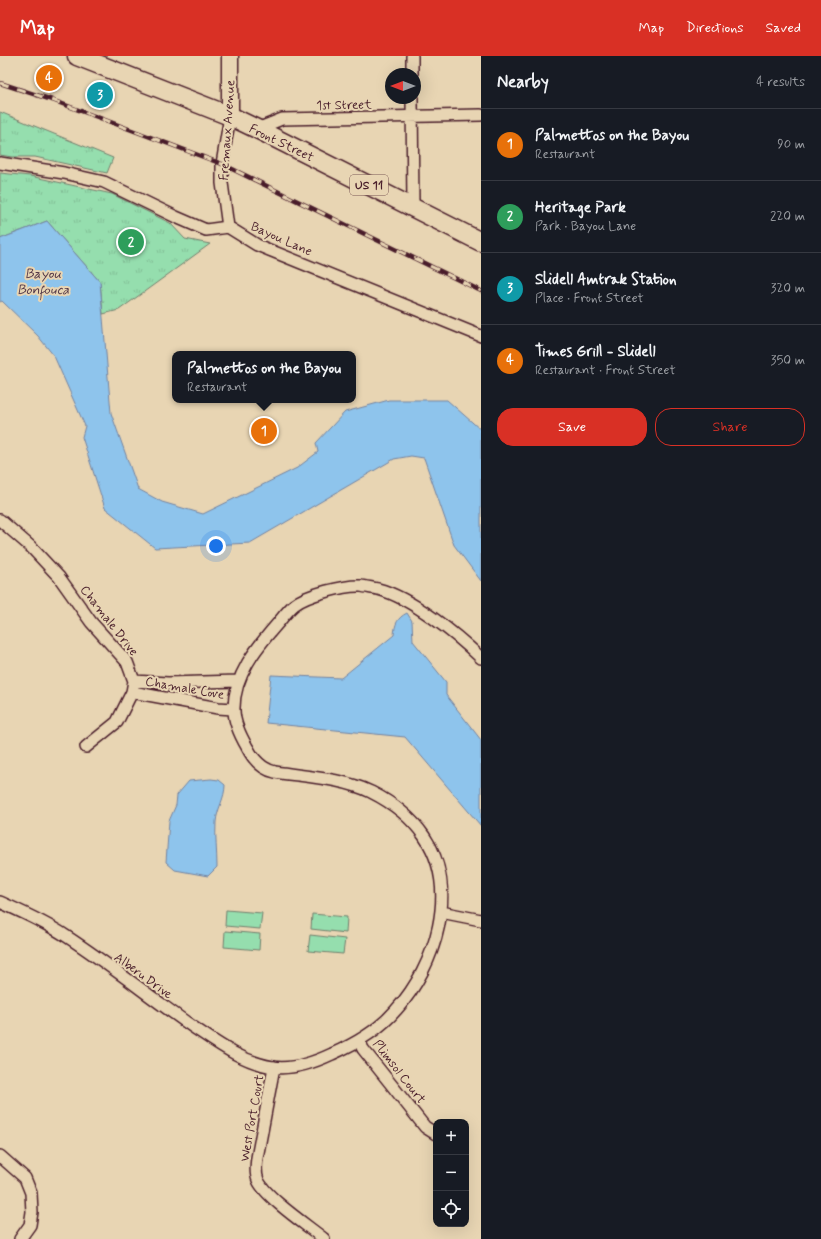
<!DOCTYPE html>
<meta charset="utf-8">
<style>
:root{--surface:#171b24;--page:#242831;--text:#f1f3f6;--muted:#9ea1a6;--line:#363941;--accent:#d93025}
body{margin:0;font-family:Mynerve,sans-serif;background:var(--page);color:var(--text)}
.controls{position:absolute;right:12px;bottom:12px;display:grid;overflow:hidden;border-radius:8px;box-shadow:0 4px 16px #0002}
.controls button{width:36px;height:36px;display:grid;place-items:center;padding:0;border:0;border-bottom:1px solid var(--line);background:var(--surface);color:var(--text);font:20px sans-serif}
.compass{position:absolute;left:385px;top:12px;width:36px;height:36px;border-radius:50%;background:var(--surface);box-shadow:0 4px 16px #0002;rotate:270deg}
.you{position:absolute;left:216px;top:490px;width:14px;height:14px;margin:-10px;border:3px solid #fff;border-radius:50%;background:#1a73e8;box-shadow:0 0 0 6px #1a73e833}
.badge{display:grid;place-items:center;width:26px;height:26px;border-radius:50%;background:var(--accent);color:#fff;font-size:13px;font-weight:700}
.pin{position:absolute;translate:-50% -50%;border:2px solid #fff;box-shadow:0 1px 4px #0006}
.popup{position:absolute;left:172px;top:295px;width:184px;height:52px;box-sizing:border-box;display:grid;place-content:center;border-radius:8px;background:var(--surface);filter:drop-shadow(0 1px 3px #0005);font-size:13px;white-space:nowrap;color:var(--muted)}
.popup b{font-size:15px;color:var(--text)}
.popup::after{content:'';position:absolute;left:50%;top:100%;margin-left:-8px;border:8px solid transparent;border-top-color:var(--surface)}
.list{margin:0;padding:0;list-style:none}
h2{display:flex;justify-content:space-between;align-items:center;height:52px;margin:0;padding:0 16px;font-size:17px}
h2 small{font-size:13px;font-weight:400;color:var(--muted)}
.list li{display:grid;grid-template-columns:26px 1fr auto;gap:12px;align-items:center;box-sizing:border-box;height:72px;padding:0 16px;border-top:1px solid var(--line)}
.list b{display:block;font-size:15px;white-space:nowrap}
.list p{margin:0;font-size:13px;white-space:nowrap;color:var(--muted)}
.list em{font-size:13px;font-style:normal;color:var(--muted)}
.actions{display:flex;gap:8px;padding:12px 16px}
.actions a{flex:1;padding:9px 0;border:1px solid var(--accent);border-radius:16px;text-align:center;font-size:14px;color:var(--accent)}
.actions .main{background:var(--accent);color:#fff}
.icon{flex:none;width:22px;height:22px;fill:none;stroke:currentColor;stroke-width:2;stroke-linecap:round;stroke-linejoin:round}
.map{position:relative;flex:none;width:481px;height:1183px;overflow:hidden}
header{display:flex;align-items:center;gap:24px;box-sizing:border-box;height:56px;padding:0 20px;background:var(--accent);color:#fff}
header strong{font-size:19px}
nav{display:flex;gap:22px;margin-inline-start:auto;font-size:14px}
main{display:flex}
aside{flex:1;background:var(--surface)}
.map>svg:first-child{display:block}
.grass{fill:#95deae;stroke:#707e6c}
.park{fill:url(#park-tufts);stroke:#707e6c}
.water{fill:#8ec4ec;stroke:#73829f}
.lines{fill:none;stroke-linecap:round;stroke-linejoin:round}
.minor-casing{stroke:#4a1f2b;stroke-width:14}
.secondary-casing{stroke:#4a1f2b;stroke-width:19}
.primary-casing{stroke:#4a1f2b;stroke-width:21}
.minor{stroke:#e8d5b3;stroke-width:11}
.secondary{stroke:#e8d5b3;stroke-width:16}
.primary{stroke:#e8d5b3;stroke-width:18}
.rail-casing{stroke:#4a1f2b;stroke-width:4.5}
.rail{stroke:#e8d5b3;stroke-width:3;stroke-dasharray:9;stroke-linecap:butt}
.labels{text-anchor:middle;stroke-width:4;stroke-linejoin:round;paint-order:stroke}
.shield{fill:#e8d5b3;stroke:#795654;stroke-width:1}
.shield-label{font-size:12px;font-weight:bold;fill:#4a1f2b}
.street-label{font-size:13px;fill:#4a1f2b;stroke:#e8d5b3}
.water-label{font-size:14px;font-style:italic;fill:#543848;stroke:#e8d5b3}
</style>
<header>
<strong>Map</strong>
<nav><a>Map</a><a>Directions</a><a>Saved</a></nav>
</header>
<main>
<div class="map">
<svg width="481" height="1183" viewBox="0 0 481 1183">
<defs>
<pattern id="park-tufts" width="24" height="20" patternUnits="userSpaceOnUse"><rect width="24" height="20" fill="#95deae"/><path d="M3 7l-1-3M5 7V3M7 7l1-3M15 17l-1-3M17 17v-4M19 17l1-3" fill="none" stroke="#82be96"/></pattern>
</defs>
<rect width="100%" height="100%" fill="#e8d5b3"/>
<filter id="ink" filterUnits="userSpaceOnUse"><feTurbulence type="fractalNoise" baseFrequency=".025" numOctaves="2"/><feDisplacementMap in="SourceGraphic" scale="8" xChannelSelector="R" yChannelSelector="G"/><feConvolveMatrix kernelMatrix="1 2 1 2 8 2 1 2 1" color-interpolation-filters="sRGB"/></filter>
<g filter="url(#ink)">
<!-- grass -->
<path class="grass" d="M226,854L262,857L260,873L225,870Z
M312,858L347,861L346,877L311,873Z
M225,875L260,878L259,894L224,891Z
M310,879L345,883L343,898L308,895Z"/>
<!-- park -->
<path class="park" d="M0,56L113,102L107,117L35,101H12L0,99Z
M0,117L30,120L112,138L170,167L185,183L210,188L119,254L103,258L100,226L47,165L0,183Z"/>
<!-- water -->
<path class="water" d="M47,165L100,226L111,357L138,433L162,446L203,458L297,412L318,396L316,387L345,356L389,344H447L481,374V525L454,489L424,402L411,400L394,403L250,487L155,492L105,452L82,381L85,370L54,300L38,280L2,245L0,246V183Z
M407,557L412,565L413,585L446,626V639L481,684V770L405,681L266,667L271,619L341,622L394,579C395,568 397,562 407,557Z
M211,723L219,724L225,729C225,742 217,753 216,766C215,781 217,796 217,811L208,820L175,814L166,806L169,765L176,749L177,739L189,725Z"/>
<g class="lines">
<!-- minor casing -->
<g class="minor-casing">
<path id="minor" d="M412,0V18
M412,42L413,151
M257,73L282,63L481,59
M0,107L64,117L104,126L176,161L206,174L228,171L257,189L481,280
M228,171L222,127V108L230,60
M0,464L31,491L59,521L91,566L127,606L134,625L132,636L117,666L86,691
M134,625L168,627L238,625
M132,636L218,652L233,653
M0,846C22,856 45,866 66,880C109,908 150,941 193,971C217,987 242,1006 273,1011C292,1014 315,1006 332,998C355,988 379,974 396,954C436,910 460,833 424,780C411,761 391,746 371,736C341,722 307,721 275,716C261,713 253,703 247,691C240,679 234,667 234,654C233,620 257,591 278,567C283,561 288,554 294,549C306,539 345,529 361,530C366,531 373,532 378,533C412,542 456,578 481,602
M441,856L481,864
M359,985L363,993L425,1071L436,1078
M274,1011L257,1102C256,1109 255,1117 258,1124C265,1141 308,1170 324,1183
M0,1100L25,1122L31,1137L32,1156L30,1169L20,1183"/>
</g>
<!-- secondary casing -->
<g class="secondary-casing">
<path id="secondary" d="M230,60V0"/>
</g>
<!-- primary casing -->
<g class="primary-casing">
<path id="primary" d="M77,0L230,60L257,73L481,186"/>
</g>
<!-- minor -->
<use href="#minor" class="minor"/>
<!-- secondary -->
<use href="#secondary" class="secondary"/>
<!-- primary -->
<use href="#primary" class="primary"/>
<!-- rail casing -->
<g class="rail-casing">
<path id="rail" d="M0,27L52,44L222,108L481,235"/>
</g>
<!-- rail -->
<use href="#rail" class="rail"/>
</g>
</g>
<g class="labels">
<!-- shield labels -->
<rect class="shield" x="350" y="119" width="38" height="20" rx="3"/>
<g class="shield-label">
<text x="369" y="133">US 11</text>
</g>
<!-- street labels -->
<g class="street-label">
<text transform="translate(344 48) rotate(-1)" y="5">1st Street</text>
<text transform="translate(226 74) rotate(-86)" y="5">Fremaux Avenue</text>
<text transform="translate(282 86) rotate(26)" y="5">Front Street</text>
<text transform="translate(282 182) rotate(24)" y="5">Bayou Lane</text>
<text transform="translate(110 564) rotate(52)" y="5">Chamale Drive</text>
<text transform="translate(185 631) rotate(10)" y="5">Chamale Cove</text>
<text transform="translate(144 919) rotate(36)" y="5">Alberu Drive</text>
<text transform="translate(400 1015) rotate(52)" y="5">Plimsol Court</text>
<text transform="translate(251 1062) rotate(-80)" y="5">West Port Court</text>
</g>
<!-- water labels -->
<g class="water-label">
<text x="43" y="222">Bayou<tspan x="43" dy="16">Bonfouca</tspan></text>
</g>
</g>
</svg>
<div class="controls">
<button>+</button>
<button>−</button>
<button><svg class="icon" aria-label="locate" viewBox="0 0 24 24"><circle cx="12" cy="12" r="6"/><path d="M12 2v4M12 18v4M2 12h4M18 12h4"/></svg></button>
</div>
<svg class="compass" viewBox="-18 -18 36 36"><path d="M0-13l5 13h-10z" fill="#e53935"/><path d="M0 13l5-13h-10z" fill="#9ea1a6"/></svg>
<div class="you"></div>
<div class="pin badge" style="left:264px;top:375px;background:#e8710a">1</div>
<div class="popup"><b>Palmettos on the Bayou</b>Restaurant</div>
<div class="pin badge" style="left:131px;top:186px;background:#2e9e5b">2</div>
<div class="pin badge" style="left:100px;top:39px;background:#0f9aa8">3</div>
<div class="pin badge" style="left:49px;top:22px;background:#e8710a">4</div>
</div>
<aside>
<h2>Nearby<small>4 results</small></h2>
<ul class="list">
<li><span class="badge" style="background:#e8710a">1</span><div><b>Palmettos on the Bayou</b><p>Restaurant</p></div><em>90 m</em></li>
<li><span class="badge" style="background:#2e9e5b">2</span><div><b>Heritage Park</b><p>Park · Bayou Lane</p></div><em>220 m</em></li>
<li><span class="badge" style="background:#0f9aa8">3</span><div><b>Slidell Amtrak Station</b><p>Place · Front Street</p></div><em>320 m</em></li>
<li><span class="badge" style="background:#e8710a">4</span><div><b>Times Grill - Slidell</b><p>Restaurant · Front Street</p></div><em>350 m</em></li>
</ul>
<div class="actions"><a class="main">Save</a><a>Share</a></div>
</aside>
</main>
